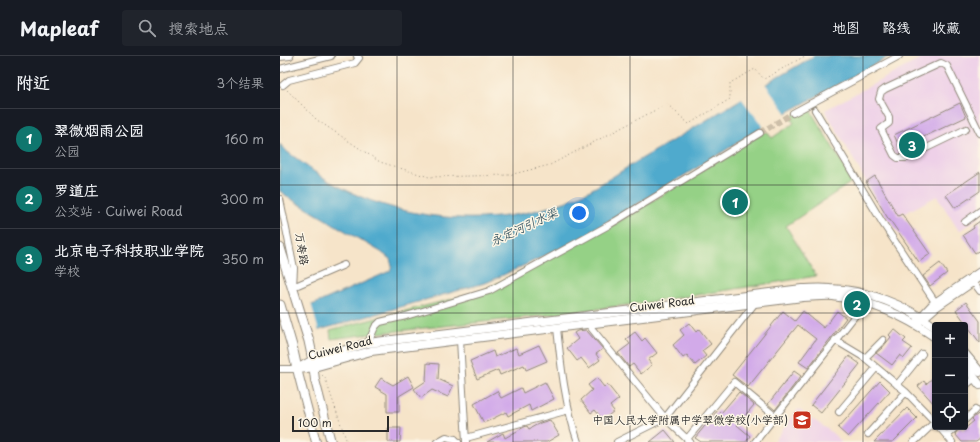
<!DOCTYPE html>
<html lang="zh">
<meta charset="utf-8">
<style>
:root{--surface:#171b24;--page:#20242c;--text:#f1f3f6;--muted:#9ea1a6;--line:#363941;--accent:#0f766e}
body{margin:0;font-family:"Playpen Sans","LXGW WenKai TC",sans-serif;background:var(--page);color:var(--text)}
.controls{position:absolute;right:12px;bottom:12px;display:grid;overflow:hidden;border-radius:4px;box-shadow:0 1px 3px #0004}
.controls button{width:36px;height:36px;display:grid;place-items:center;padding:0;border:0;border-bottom:1px solid var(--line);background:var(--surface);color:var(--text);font:20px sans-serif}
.scale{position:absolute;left:12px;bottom:10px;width:97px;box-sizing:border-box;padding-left:4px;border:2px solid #2b2b2b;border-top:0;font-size:11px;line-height:14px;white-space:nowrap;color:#2b2b2b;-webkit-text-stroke:3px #fcf5e5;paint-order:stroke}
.you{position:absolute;left:299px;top:157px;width:14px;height:14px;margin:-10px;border:3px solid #fff;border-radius:50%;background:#1a73e8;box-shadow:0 0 0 6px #1a73e833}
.badge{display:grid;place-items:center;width:26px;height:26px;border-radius:50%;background:var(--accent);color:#fff;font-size:13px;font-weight:700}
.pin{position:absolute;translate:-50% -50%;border:2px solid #fff;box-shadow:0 1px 4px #0006}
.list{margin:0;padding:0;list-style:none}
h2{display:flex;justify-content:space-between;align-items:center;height:52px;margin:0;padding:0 16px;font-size:17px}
h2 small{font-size:13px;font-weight:400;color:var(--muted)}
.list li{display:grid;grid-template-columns:26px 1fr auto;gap:12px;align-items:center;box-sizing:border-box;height:60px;padding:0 16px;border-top:1px solid var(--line)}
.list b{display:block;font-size:15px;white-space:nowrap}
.list p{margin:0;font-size:13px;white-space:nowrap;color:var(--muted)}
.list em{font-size:13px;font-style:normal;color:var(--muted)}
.icon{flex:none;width:22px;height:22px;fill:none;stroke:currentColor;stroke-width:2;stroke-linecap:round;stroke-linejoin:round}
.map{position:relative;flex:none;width:700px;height:386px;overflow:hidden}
header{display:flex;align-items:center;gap:24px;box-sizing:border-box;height:56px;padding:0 20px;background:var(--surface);border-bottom:1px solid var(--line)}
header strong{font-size:19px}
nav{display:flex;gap:22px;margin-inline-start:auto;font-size:14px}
.search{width:280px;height:36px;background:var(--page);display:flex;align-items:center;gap:10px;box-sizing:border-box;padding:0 14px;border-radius:4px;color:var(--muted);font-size:15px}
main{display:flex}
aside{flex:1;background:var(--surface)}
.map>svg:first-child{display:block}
.built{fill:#eed0e8}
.green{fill:#95d186;stroke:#607e58}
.water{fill:#4faacd;stroke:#3d6a7c}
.pier{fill:#f6e4c9}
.building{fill:#d2aae9}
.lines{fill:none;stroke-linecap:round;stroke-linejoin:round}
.minor-tunnel{stroke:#cdbfa9;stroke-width:6;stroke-dasharray:6 3;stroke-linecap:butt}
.minor-casing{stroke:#90887a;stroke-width:8}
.major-casing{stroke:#90887a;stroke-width:10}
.highway-casing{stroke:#90887a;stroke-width:11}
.path{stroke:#90887a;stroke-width:1;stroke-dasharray:1 3;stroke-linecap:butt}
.minor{stroke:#fff;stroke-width:6}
.major{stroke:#fff;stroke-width:8}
.highway{stroke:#fff;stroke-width:9}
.grid{fill:none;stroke:#2b2b2b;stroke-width:1;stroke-opacity:0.55}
.labels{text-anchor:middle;stroke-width:3;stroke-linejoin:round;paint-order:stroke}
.street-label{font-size:11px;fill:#2b2b2b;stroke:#fcf5e5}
.poi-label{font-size:11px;fill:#2b2b2b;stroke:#fcf5e5;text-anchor:end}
.water-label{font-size:12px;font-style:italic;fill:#385764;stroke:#fcf5e5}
</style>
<header>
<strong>Mapleaf</strong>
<div class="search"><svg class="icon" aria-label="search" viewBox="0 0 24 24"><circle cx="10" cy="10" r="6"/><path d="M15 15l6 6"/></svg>搜索地点</div>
<nav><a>地图</a><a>路线</a><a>收藏</a></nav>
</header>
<main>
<aside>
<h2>附近<small>3个结果</small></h2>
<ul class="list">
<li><span class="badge">1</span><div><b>翠微烟雨公园</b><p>公园</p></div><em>160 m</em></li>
<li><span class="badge">2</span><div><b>罗道庄</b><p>公交站 · Cuiwei Road</p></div><em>300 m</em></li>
<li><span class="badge">3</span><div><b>北京电子科技职业学院</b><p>学校</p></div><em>350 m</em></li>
</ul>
</aside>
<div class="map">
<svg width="700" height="386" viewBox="0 0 700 386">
<rect width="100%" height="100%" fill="#fcf5e5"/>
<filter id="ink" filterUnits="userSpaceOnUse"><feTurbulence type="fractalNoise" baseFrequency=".025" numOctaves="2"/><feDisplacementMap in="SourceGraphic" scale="8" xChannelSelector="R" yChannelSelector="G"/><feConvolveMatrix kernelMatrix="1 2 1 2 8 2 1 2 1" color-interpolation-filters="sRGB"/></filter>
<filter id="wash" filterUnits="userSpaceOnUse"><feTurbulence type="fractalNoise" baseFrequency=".012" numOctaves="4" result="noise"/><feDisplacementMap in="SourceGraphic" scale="16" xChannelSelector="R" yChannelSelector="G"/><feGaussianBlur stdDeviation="0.9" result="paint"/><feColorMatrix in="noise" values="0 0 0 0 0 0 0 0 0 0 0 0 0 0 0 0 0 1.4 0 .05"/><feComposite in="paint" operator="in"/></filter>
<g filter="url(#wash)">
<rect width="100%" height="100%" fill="#f6e4c9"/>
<!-- built -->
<path class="built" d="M646,0H700V161L679,175L657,140L625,157L623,156L609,165L545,54Z
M518,353L550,375L562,386H494Z"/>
<!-- green -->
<path class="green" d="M529,52L573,125L506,170L536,220C455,233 375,246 294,256C213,266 132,272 51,283L50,274L200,236L335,168L486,75L492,82L514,67L510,61Z"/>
<!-- water -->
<path class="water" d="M534,0H610L508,56L297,185L208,226L43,273L0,288V261L37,247L101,219L110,215L112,210L110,203L101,196L11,143L0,135V88C4,94 10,98 16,102C38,120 64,135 92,145C154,167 224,169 287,145C316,134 341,114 368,99C423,67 478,32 534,0Z"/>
<!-- pier -->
<path class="pier" d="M484,26L508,59L485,73L460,41Z
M31,247L39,276L0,290V258Z"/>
<g id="blocks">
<!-- building -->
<path class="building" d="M680,47L686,61L620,92L614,79Z
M700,116V135L675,152L666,139Z
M595,120L618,160L622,158L650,198L639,206L610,164H609L586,126Z
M700,165V194L695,197L683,179L694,172L693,170Z
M660,207L667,217L650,230L643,220Z
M686,246L700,265V287L676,254Z
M503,255L515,265L523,255L544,272L557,255L566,262L528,312L519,306L536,283L518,269L468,331L452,319Z
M409,267L416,276L419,273L431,288L422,295L426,300L415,309L407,299L403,302L393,289L404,279L400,274Z
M614,273L626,283L623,286L632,292L624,302L620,299L612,309L596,297L602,292L611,281L609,279Z
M306,274L323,293L316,298L320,304L309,312L301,302L297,305L287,292L298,283L294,277L297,275Z
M355,276L362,285L365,282L377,297L368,304L372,309L361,318L353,308L349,311L338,297L350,288L346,283Z
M259,289L267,305L246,314L244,309L220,319L218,314L197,323L190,305L213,295L215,301L236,292L239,298Z
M569,300L580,308L541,357L531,349Z
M147,307L159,308L158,323L173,330L168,341L152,334L141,342L134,333L146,325Z
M514,315L521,320L495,354L488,348Z
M128,320L134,331L119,340V356H107V338L95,331L101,322L113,329Z
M655,320V349L638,330L644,325L646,328Z
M317,322L324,331L327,328L339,343L330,350L334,355L323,364L315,354L311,357L301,344L312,334L308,329Z
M600,325L610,335L568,381L558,372Z
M265,326L274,343L251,355L249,349L228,360L226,356L204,367L194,348L217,335L221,342L241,332L243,337Z
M459,336L474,349L457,369L470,380L466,386H421L415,382L438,354L441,357Z
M627,352L637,362L613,386H594Z
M698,358L700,361V383L696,386H682L675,378L680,371L683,374L694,365L692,363Z
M270,364L279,379L267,386H207L223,377L225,382L244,371L247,370L249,373L260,367Z
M108,372H121L120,386H108Z
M385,374L395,386H370Z"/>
</g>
</g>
<g filter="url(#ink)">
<use href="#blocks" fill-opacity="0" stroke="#90887a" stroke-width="1"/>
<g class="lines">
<!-- minor-tunnel -->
<path class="minor-tunnel" d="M480,77L513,57"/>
<!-- minor casing -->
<g class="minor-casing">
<path id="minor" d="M0,1L10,0
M0,13L51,0
M3,29L9,24L75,7L79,2L77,0
M535,54L602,166L655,246
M513,57L619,0
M686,73L626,102H618L614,99L601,73L609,67V61L599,43L601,36L605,33L661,7L667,10L700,77
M0,143L14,212L13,231L64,209
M685,166L700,155
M692,224L700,235
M638,263L652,248L700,215
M641,265L656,252L700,222
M308,268L385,362L410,386
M277,272C281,310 285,349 298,386
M180,284L186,386
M555,284L585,302L626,336L655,366
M88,287L95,271L100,266L126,260L209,235L329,169L480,77
M585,302L603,284
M0,313H17
M617,329L642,298
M685,330L695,322
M559,356L596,312
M685,364L695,354
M659,371L672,386
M588,378L626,336
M667,379L676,371
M186,382L289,354
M407,383L454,326L495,360
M157,386L166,381L175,383L178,386
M337,386L385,362L475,247
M475,386L585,247
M634,386L655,366"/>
</g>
<!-- major casing -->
<g class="major-casing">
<path id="major" d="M685,298L700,316
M33,307L35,324L51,386
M685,310L700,329
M17,313L33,304L88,287L522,233C531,233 540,232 550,233C587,234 625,249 655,271
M17,313L36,386
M19,313L34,311L91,295L523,241C533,241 544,239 553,240C591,245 624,259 655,281"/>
</g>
<!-- highway casing -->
<g class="highway-casing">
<path id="highway" d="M0,192L29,285L33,304
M0,249L12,290L17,313"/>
</g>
<!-- path -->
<path class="path" d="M7,34L37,64L100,106L149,121L229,119L270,109L387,48L409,68L450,43V27L475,13L484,23L525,0
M42,319L45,322L67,386"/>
<!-- minor -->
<use href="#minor" class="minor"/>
<!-- major -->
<use href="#major" class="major"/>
<!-- highway -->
<use href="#highway" class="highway"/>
</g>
</g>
<!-- grid -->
<path class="grid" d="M117,0V386M233,0V386M350,0V386M467,0V386M583,0V386M0,129H700M0,257H700"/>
<!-- icons -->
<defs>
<g id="school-square" transform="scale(1)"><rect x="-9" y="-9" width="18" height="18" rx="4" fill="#c8321e" stroke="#fcf5e5"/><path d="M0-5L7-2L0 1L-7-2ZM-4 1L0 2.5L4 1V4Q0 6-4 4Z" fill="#fff"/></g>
</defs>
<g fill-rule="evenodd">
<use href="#school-square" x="522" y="364"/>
</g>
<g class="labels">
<!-- street labels -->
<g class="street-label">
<text transform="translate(22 193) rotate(81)" y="4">万寿路</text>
<text transform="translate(382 248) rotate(-7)" y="4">Cuiwei Road</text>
<text transform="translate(60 292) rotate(-14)" y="4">Cuiwei Road</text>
</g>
<!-- poi labels -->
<g class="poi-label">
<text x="508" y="368">中国人民大学附属中学翠微学校(小学部)</text>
</g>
<!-- water labels -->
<g class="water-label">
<text transform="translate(244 171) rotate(-25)" y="4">永定河引水渠</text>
</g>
</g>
</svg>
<div class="controls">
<button>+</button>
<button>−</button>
<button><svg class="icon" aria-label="locate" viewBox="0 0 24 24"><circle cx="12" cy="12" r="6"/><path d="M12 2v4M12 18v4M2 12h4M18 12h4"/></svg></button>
</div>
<div class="scale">100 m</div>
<div class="you"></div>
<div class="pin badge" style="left:455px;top:146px">1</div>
<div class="pin badge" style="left:577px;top:248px">2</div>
<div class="pin badge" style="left:632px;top:89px">3</div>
</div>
</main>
